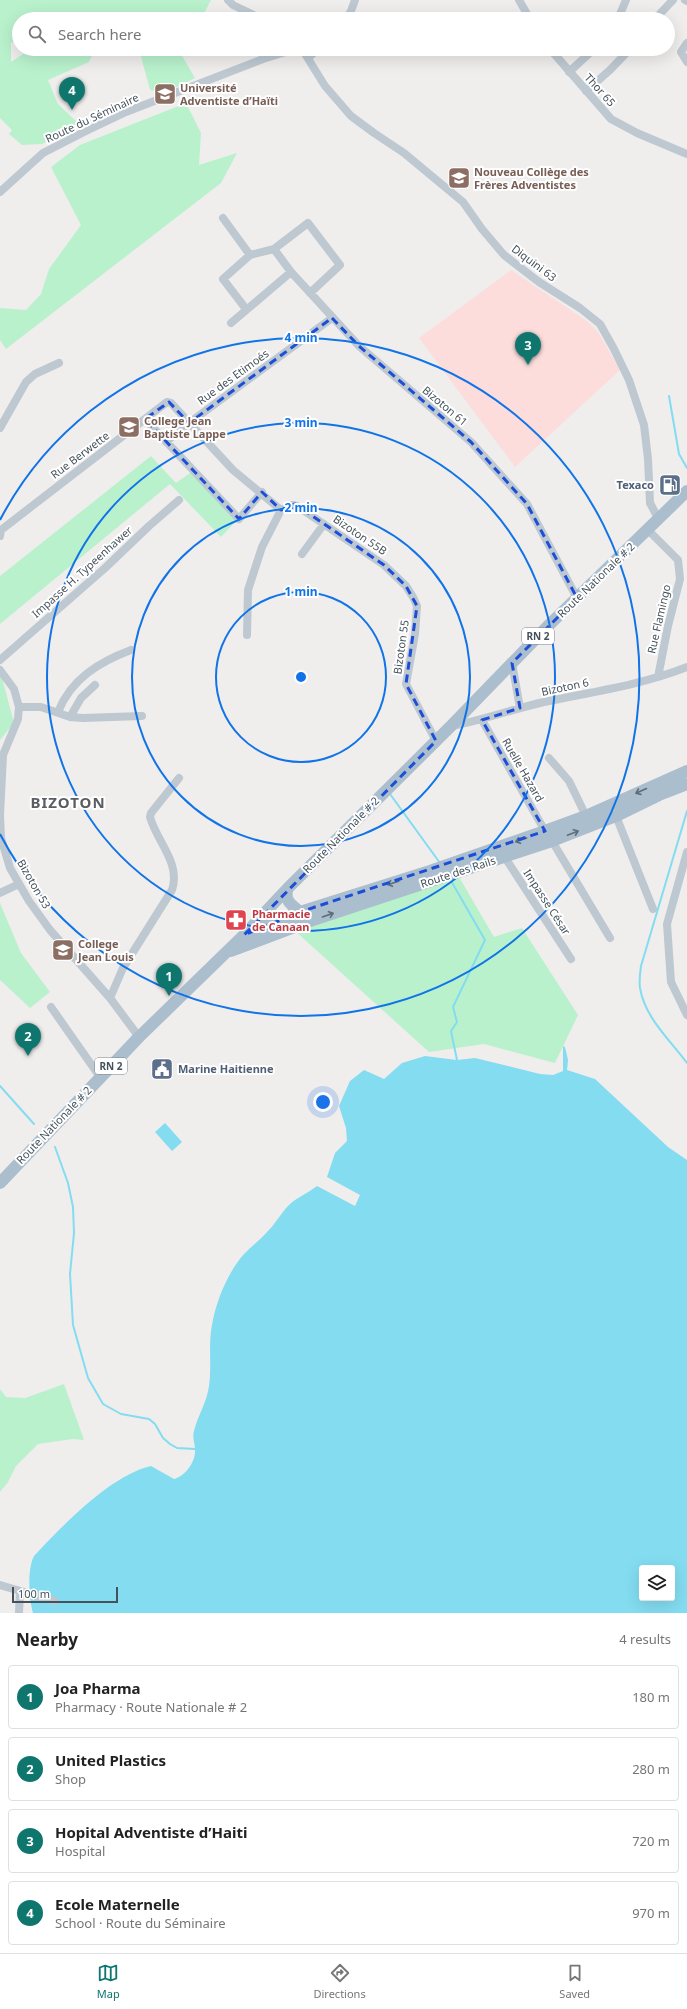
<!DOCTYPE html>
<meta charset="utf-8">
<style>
:root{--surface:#fff;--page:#f2f2f2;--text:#222;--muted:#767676;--line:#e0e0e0;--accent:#0f766e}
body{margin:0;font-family:"Noto Sans",sans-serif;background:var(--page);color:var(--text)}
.controls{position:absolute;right:12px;bottom:12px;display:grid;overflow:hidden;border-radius:4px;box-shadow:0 4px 16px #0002}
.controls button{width:36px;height:36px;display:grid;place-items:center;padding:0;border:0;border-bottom:1px solid var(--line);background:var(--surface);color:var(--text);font:20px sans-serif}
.scale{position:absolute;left:12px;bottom:10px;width:106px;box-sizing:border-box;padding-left:4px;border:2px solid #45525c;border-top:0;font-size:11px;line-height:14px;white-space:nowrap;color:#45525c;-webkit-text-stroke:3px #fff;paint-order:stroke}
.you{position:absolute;left:323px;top:1102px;width:14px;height:14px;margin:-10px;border:3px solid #fff;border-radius:50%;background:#1a73e8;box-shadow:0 0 0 6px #1a73e833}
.badge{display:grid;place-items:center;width:26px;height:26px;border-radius:50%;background:var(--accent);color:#fff;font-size:13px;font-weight:700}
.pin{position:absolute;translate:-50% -33px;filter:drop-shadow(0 1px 2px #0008)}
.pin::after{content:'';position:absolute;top:21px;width:14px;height:12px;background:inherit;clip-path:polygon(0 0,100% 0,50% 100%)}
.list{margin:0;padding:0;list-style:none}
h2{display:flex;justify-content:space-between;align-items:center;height:52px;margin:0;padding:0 16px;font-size:17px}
h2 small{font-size:13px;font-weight:400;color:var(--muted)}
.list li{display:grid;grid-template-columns:26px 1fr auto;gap:12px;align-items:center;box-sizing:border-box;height:64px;margin:0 8px 8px;padding:0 8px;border:1px solid var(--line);border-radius:4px}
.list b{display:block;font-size:15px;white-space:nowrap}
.list p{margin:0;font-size:13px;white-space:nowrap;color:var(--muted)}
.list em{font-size:13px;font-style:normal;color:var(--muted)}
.icon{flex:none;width:22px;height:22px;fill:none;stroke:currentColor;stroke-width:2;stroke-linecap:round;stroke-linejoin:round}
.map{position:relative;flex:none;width:687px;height:1613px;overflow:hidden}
.search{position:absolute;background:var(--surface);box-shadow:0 4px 16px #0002;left:12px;right:12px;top:12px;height:44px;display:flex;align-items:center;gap:10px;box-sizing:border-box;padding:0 14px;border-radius:22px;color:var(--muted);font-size:15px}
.sheet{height:340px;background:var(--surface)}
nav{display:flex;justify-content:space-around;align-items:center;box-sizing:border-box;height:56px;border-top:1px solid var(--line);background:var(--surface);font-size:11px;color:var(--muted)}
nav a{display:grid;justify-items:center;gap:2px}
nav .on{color:var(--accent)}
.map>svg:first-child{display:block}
.medical{fill:#fcdddc}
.green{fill:#b9f1cd}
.water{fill:#83dcf0;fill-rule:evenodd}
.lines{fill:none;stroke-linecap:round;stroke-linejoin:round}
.stream{stroke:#83dcf0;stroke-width:2}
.minor{stroke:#bdc8d1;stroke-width:8}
.primary{stroke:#abbece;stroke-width:12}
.oneway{stroke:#5e6d78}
.marked{fill:none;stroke:#1d4ed8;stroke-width:3;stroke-dasharray:8 5;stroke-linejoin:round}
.ring{fill:none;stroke:#1074e8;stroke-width:2}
.labels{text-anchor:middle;stroke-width:4;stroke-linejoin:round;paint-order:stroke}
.shield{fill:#fff;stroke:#7d868d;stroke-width:1}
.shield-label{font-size:10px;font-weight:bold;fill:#45525c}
.education-label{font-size:11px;font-weight:bold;fill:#785e54;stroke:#fff;text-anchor:start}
.street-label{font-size:11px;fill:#45525c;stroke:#fff}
.service-label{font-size:11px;font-weight:bold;fill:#4e5e75;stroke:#fff;text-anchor:end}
.health-label{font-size:11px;font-weight:bold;fill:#be3a42;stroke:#fff;text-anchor:start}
.district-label{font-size:15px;font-weight:bold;letter-spacing:1px;fill:#5a5e63;stroke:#fff}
.centre{fill:#1074e8;stroke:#fff;stroke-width:2}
.ring-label{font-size:12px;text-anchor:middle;font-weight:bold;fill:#1074e8;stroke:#fff;stroke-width:4;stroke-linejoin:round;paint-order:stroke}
</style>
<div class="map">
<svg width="687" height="1613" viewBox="0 0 687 1613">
<rect width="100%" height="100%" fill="#f0eded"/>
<!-- medical -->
<path class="medical" d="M511,270L587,321L598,332L620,370L515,467L419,338Z"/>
<!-- green -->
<path class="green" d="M0,0H211L201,19H19V44L11,42V62L31,49H95L89,62L48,80L58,104L78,123L42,144L22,145L9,134L12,130L0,118Z
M139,49H184L181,54L195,78L167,92L150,90Z
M186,103L201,133L199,165L237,153L221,183L6,349L0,340V308L26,310L41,294L49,269L81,225L51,167L80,145Z
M151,456L176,483L193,471L237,520L221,537L170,484L0,624V576Z
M0,670L14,723L0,740Z
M459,877L494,937L522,928L578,1015L555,1063L484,1044L429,1052L294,930Z
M0,903L21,953L50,992L30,1008L0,980Z
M64,1384L84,1440L73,1439L38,1444L16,1466L8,1482L0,1492V1389L6,1397L25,1398Z"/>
<!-- water -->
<path class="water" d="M563,1046L565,1047L568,1060L567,1070L595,1079L668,1147L687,1160V1613H33C29,1599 27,1569 34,1556C62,1526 111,1475 151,1466L174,1479C185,1476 196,1462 195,1449C195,1443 192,1438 194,1431C198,1415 207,1402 209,1386C212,1366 208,1345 212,1325C216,1301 228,1272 244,1254C252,1246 261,1239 268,1231C276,1223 281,1213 289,1205C296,1198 308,1193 317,1186L355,1206L360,1195L327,1177L335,1153L347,1141L346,1128L339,1106L350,1081L364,1070L384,1079L402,1063L425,1056L457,1060L475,1058L540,1074L553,1075L563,1071ZM642,1568H672V1598H642Z
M165,1123L182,1142L172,1151L155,1132Z"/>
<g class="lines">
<!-- stream -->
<path class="stream" d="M669,396L679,454L687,468
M390,794L440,863
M687,811L641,966C640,973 639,981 640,988C645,1018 670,1040 687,1063
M450,879L485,940L453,1007L457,1022L451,1031L457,1060
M0,1086L34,1124
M55,1147L68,1183L73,1207L74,1233L70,1274L73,1325L88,1378L103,1404L121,1414L149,1419L155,1424L163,1438L170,1444L177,1448L195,1449"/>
<!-- minor -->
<path class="minor" d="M228,0L233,5L262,19
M519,0L530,19
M685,0L687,1
M346,19L351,11L355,0
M618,19L626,0
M655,19L673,0
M687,43L681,52L687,62
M302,49L325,86L351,116L374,133L404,153L463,202L482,229L504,255L539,282L580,308L600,324L614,349L629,380L644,425L648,459L650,503L658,518
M550,49L611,119L637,133L687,154
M308,58L318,49
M569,72L594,49
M586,91L610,70L630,49
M0,192L43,153L86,131L126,112L263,59L295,49
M223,218L250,255
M274,249L291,272L359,346L471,442L527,504L577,598
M246,309L223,279L250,255L274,249L308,223L340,265L310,293
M231,323L291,272
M145,419L239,519L262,492
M0,428L26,382L35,374L59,363
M166,442L189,423L332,318
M648,530L678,560L680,579L668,626L658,677
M0,536L1,530L167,402L171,403L233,470L281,510
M302,554L324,524
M247,635L248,590L262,547L281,510L292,505L297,506L384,565L406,586L413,597L417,606L415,634L406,684L436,741
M0,660L105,568L149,526L179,500
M512,663L520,708
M0,670L14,689L19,707L18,719L3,755L0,815L1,838L10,868L29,901L50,930L110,998L139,1037
M19,707H41L70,717L83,718L142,716
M58,712C71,679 99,662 131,650
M70,717L81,698L95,685
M482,720L545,831
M452,726C483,720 513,709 544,702C591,692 642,685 687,667
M549,758L569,781L586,816
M616,816L653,909
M552,841L610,938
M687,852L667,924L671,982L687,1015
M504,856L571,959
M0,893L19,884
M110,998L123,968L172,890C181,863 157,842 150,817L151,813L179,778
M51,1007L100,1077
M0,1585L55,1601
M19,1613L20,1591"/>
<!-- primary -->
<path class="primary" d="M288,888C283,899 291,905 300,912
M249,933L300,912L430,871L545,831L586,816L687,771
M231,951L316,919L552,841L616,816L659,795L687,784
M0,1183L139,1037L244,935L288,888L451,726L549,625L687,491"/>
</g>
<!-- one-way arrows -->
<defs><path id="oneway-shaft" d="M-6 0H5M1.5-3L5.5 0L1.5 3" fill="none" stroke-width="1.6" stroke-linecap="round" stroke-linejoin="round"/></defs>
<g class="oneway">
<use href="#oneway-shaft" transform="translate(641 791) rotate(156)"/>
<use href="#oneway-shaft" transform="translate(573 833) rotate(-21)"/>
<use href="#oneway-shaft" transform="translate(521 840) rotate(161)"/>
<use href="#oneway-shaft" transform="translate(393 883) rotate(163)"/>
<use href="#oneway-shaft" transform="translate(328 915) rotate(-19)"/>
</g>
<!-- marked area -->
<path class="marked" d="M332,318L359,346L471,442L527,504L577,598L512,663L520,708L482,720L545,831L300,912L244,935L436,741L406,684L417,606L406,586L384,565L295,504L281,510L262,492L239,519L145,419L169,402L189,423Z"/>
<!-- distance rings -->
<g class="ring">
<circle cx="301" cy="677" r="85"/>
<circle cx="301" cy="677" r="169"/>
<circle cx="301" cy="677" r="254"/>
<path d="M0 520A339 339 0 1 1 0 834"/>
</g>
<!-- icons -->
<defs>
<g id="school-square" transform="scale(1.15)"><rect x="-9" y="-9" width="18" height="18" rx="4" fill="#8d6e63" stroke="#fff"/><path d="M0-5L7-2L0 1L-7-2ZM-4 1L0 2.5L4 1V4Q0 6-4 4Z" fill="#fff"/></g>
<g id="fuel-square" transform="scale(1.15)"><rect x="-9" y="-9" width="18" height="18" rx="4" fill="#5c6f8a" stroke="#fff"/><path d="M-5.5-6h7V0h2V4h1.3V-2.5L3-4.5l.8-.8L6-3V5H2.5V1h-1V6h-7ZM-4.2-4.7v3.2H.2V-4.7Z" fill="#fff"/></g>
<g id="pharmacy-square" transform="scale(1.15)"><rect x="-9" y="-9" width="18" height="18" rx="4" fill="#e0444e" stroke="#fff"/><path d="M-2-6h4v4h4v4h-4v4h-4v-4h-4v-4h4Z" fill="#fff"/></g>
<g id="civic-square" transform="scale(1.15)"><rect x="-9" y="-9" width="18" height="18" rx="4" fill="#5c6f8a" stroke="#fff"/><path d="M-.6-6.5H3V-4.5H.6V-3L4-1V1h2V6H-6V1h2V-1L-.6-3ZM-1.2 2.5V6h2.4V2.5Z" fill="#fff"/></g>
</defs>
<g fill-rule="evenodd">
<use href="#school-square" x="165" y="94"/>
<use href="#school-square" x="459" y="178"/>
<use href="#school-square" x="129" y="427"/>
<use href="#fuel-square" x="670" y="485"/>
<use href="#pharmacy-square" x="236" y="920"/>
<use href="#school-square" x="63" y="950"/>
<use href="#civic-square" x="162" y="1069"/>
</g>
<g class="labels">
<!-- shield labels -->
<g class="shield">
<rect x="522" y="628" width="32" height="16" rx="3"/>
<rect x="95" y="1058" width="32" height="16" rx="3"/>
</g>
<g class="shield-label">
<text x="538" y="640">RN 2</text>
<text x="111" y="1070">RN 2</text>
</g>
<!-- education labels -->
<g class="education-label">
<text x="180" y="92">Université<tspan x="180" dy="13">Adventiste d’Haïti</tspan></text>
<text x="474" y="176">Nouveau Collège des<tspan x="474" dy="13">Frères Adventistes</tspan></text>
<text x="144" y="425">College Jean<tspan x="144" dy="13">Baptiste Lappe</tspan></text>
<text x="78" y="948">College<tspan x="78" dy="13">Jean Louis</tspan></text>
</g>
<!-- street labels -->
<g class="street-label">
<text transform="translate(600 90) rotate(48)" y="4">Thor 65</text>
<text transform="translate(92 118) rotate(-25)" y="4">Route du Séminaire</text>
<text transform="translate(534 263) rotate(37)" y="4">Diquini 63</text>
<text transform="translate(233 377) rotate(-36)" y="4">Rue des Etimoés</text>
<text transform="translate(445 406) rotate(40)" y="4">Bizoton 61</text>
<text transform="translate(80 455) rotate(-37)" y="4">Rue Berwette</text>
<text transform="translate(360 535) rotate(34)" y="4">Bizoton 55B</text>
<text transform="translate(82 572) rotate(-42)" y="4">Impasse H. Typeenhawer</text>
<text transform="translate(596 580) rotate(-44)" y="4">Route Nationale # 2</text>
<text transform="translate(659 619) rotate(-77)" y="4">Rue Flamingo</text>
<text transform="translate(401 647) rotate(-82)" y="4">Bizoton 55</text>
<text transform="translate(565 687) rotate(-12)" y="4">Bizoton 6</text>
<text transform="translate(523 770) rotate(60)" y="4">Ruelle Hazard</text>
<text transform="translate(341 835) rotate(-45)" y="4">Route Nationale # 2</text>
<text transform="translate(458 872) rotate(-18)" y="4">Route des Rails</text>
<text transform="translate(34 884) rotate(60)" y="4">Bizoton 53</text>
<text transform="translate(547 902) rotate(57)" y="4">Impasse César</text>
<text transform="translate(54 1125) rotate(-46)" y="4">Route Nationale # 2</text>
</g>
<!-- service labels -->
<g class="service-label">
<text x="654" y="489">Texaco</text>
<text x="178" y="1073" text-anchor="start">Marine Haitienne</text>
</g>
<!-- health labels -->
<g class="health-label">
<text x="252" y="918">Pharmacie<tspan x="252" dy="13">de Canaan</tspan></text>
</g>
<!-- district labels -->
<g class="district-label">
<text x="68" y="808">BIZOTON</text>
</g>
</g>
<circle cx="301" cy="677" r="6" class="centre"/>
<g class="ring-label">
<text x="301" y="342">4 min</text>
<text x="301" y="427">3 min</text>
<text x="301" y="512">2 min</text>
<text x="301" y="596">1 min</text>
</g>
</svg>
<div class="controls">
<button><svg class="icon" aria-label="layers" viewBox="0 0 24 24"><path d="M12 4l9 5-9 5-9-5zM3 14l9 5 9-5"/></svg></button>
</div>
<div class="scale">100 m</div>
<div class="you"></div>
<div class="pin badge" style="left:169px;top:996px">1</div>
<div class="pin badge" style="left:28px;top:1056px">2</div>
<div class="pin badge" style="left:528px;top:365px">3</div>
<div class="pin badge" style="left:72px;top:110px">4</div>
<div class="search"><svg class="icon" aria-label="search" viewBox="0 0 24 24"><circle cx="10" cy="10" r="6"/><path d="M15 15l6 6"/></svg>Search here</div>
</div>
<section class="sheet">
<h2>Nearby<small>4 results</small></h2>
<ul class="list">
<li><span class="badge">1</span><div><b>Joa Pharma</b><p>Pharmacy · Route Nationale # 2</p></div><em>180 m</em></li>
<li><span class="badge">2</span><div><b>United Plastics</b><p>Shop</p></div><em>280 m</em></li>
<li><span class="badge">3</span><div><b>Hopital Adventiste d’Haiti</b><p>Hospital</p></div><em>720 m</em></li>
<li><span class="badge">4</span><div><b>Ecole Maternelle</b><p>School · Route du Séminaire</p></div><em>970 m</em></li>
</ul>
</section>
<nav>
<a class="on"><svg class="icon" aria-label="map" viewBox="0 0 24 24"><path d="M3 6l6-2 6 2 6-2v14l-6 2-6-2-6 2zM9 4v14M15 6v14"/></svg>Map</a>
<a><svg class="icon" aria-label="directions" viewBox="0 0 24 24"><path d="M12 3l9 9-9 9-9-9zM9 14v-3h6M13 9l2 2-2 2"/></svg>Directions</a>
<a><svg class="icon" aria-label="saved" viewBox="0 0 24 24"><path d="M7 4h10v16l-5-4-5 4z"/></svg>Saved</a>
</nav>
